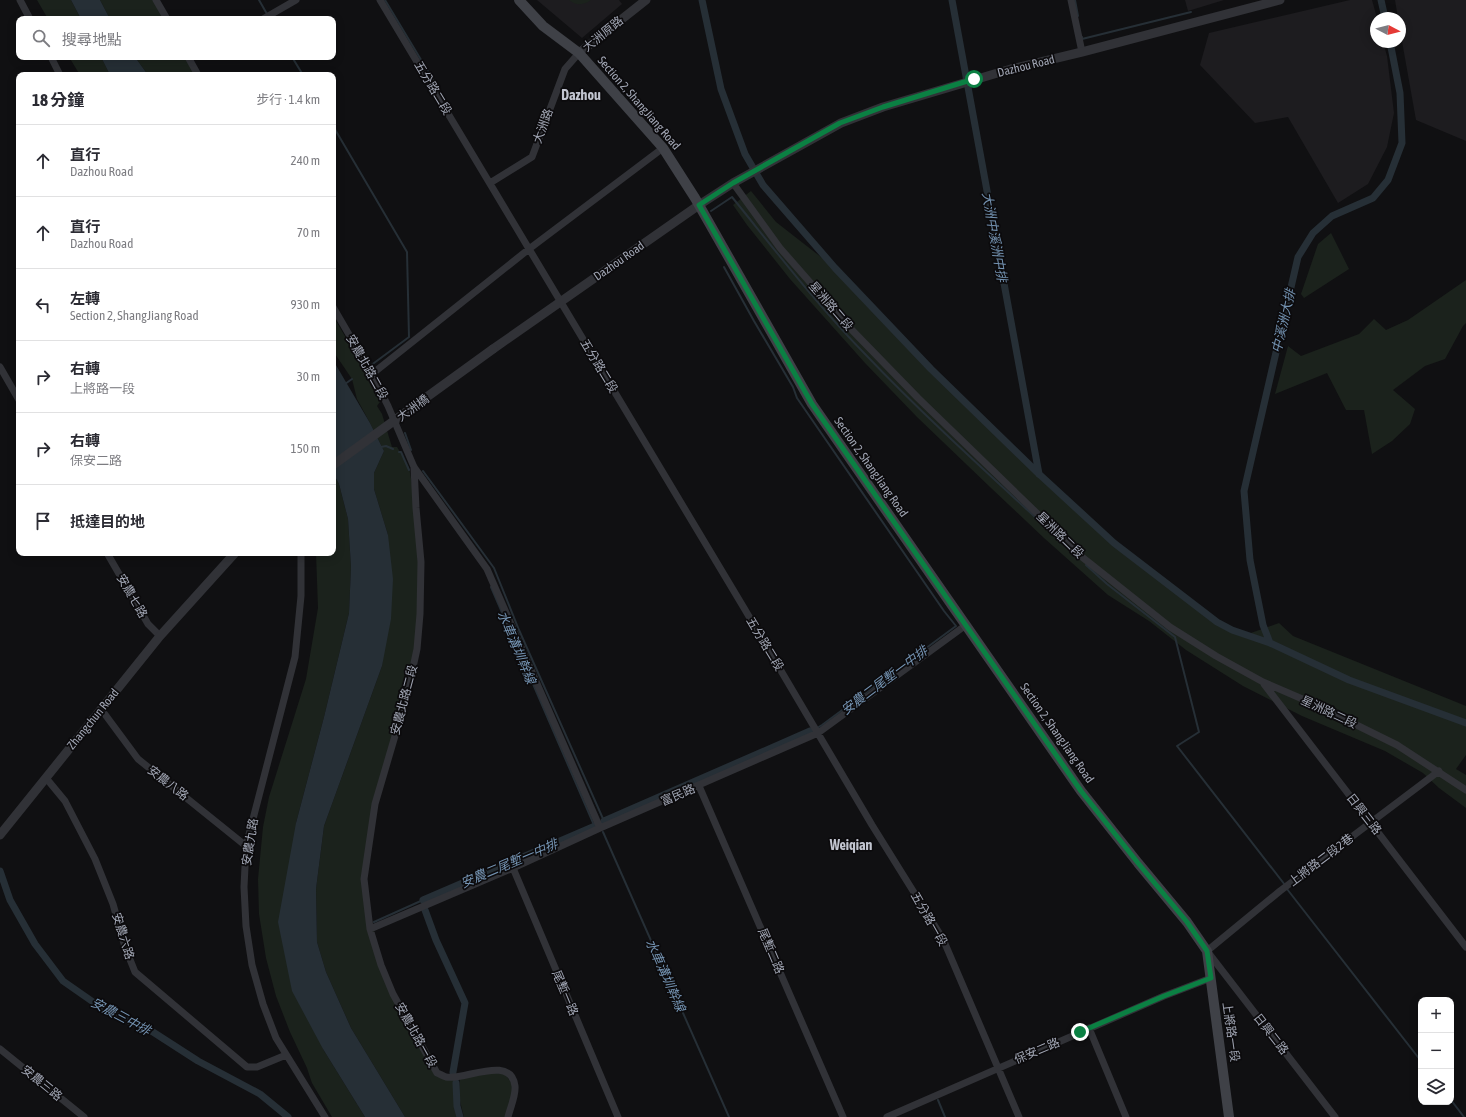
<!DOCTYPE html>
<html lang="zh-TW">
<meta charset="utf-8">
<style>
:root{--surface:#fff;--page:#f7f7f7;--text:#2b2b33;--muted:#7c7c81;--line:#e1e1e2}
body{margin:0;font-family:"Asap Condensed","Noto Sans TC",sans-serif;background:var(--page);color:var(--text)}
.controls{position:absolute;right:12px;bottom:12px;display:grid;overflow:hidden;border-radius:8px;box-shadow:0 2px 10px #0003}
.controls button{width:36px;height:36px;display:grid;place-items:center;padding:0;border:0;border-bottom:1px solid var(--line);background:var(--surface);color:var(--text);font:20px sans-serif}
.compass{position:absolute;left:1370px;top:12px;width:36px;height:36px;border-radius:50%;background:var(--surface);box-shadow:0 2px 10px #0003;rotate:97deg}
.stop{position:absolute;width:12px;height:12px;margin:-9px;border:3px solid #0b8043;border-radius:50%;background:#fff}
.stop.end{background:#0b8043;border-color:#fff;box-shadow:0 1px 4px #0008}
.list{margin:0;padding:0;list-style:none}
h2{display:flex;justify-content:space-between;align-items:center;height:52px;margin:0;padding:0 16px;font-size:17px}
h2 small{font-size:13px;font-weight:400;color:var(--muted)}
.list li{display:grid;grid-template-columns:26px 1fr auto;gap:12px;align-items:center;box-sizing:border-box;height:72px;padding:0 16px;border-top:1px solid var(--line)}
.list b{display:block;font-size:15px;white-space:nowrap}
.list p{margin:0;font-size:13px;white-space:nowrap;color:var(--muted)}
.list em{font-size:13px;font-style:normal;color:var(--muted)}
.icon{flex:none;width:22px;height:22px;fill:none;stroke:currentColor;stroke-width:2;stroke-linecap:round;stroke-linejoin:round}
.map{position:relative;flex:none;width:1466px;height:1117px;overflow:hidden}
.search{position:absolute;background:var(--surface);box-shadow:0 2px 10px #0003;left:16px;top:16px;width:320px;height:44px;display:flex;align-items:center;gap:10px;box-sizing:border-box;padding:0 14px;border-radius:8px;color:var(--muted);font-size:15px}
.panel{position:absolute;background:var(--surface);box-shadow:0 2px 10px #0003;left:16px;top:72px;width:320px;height:484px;border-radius:8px}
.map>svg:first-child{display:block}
.built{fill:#1d1c1f}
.green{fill:#1b221c}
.water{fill:#262f36}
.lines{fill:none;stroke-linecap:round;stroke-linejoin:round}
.stream{stroke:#262f36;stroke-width:2}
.canal{stroke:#262f36;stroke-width:7}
.minor{stroke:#313237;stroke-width:7}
.tertiary{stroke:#313237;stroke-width:9}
.secondary{stroke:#3f4147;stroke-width:10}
.tertiary-bridge{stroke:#313237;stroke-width:9}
.route{stroke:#0b8043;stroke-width:5}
.labels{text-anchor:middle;stroke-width:3.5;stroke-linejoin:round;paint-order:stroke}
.street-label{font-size:12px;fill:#a1a6b4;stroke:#0c0b0d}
.water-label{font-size:13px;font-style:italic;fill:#7493b2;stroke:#0c0b0d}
.quarter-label{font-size:14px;font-weight:bold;fill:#c2c5d0;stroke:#0c0b0d}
</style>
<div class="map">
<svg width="1466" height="1117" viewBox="0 0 1466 1117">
<rect width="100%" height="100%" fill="#101012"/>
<!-- built -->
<path class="built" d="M537,0H619L622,4L582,38Z
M1185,0H1224L1188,11Z
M1350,0H1372L1377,18L1376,42H1383L1387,56L1394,113L1387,147L1368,184L1338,203L1288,117L1255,123L1200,65L1209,33Z
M1395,0H1466V141L1416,120L1400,30V18H1398Z"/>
<!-- green -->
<path class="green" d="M37,0H71L81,19H48Z
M100,0H153L164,19H110Z
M569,0H591C585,5 576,6 569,0Z
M69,57H101L110,75H80Z
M135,57H185L195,75H148Z
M751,191L776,222L835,268L931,369L1039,474L1114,543L1217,622L1234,633L1248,634L1279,623L1293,636L1466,706V755L1456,769L1466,775V808L1439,788L1423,773L1385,751L1302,716L1243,686L1186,650L1149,621L1108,595L1044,538L990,487L917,417L865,363L790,279L747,225L733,205Z
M1331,233L1349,269L1304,298L1301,294L1318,244Z
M1466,280V323L1463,326L1445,359L1425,366L1393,390L1415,409L1410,424L1392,441L1372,454L1364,410H1346L1327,373L1275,394L1288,346L1301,356L1359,334L1374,319L1386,330L1408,320Z
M333,316L382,399L377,406L382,414L392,447H397L409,467L416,508L421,562L417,649L375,804L364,879L381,965L437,1073L454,1077V1096L457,1117H405L351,1028L326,972L317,942L316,889L324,826L382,666L388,535L374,489V473L384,451L370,423L357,399L352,379L333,351Z
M334,476L339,484L348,519L351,567L349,613L324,717L296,823L323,1049L365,1117H332L312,1083L307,1068L290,1032L276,996L266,958L259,914L258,879L263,827L269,797L306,679L318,608L316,553H333V477Z
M503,1071L515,1088L508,1117H464L459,1097L460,1076Z"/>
<!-- water -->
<path class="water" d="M71,0H100L110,19H81Z
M101,57H135L148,75H110Z
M333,360L370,423L384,451L374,473V489L388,535L393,579L391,619L382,666L324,826L316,889L317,942L326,972L351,1028L405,1117H365L323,1049L292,991L278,922L296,823L324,717L349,613L351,567L348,519L339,484L333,473Z"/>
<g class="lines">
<!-- stream -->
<path class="stream" d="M259,0L267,14
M385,0L444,98
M1075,0L1078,16
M1082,37V39L1191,12
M292,57L303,75
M333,126L407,252L409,337L370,366
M711,211L732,197C775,250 817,305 865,354C927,419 994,479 1060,540
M724,267L754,321L793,387L797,398L944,611L956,626L822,725L817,728
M345,384L352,379
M405,433L411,450
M381,447L386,446L393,449
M399,452H401L409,470
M423,471L494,568L519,630L604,821
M1086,565L1107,584L1175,637L1199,732L1177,746L1285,885
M491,587L594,825
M603,832L729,1117
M1287,889L1421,1061
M374,922L423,900
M938,1100L945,1117
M1451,1100L1464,1117"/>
<!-- canal -->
<path class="canal" d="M702,0L721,89L745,154L763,185L835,268L931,369L1039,474L1114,543L1217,622L1232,630L1270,643L1349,680L1466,723
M952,0L1039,474
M1381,0L1385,18
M1270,643L1263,625L1250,560L1244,491L1298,257L1313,233L1332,216L1373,198L1388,180L1402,143L1400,93L1390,42
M604,821L810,731
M0,871L10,900L35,944L63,981L106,1011L153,1032L198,1061L260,1094L288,1117
M423,900L595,826
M425,910L436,940L465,1003L453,1072
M456,1083L457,1106L460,1117"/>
<!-- minor -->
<path class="minor" d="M20,0L30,19
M156,0L167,19
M380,0L744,608L872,825L943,939L1019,1117
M1071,0L1082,52
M263,19L296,0
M51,57L60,75
M188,57L198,75
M490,183L532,157L565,69L579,53
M733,183L780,248L850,328L918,398L1082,557L1170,627L1216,656L1263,682L1314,704L1397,745L1466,790
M333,307L372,374L388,406L414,467L487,569L600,828
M0,367L19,400
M372,374L529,249L663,148
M414,467L416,508L421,562L420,614L417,649L407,695L375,804L364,879L370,929L381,965L393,994L437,1073C440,1074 443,1076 446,1077C464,1081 511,1054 515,1086C516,1096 510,1108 508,1117
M107,553L148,624L160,636
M301,553V596L295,657L246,846L244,887L246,926L252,965L263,1004L276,1038L325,1117
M1264,684L1466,947
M101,709L138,759L246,846
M46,778L65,801L95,859L113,904L125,947L135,972L247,1067H257L286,1055
M699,786L843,1117
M513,868L618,1117
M370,929L513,868L600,828L818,733L966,625
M1089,1028L1126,1117
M0,1049L84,1117
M887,1117L1164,996L1211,978
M1335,1117L1207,951L1280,891L1439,771"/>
<!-- tertiary -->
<path class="tertiary" d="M579,53L646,0
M493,349L699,205L733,183L841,123L883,107L1011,69L1082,52L1280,0
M0,835L160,636L235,553"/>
<!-- secondary -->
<path class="secondary" d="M519,0L543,26L579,53L663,148L695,198L812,404L1081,791L1138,863L1187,922L1207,951L1229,1117"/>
<!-- tertiary-bridge -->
<path class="tertiary-bridge" d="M333,465L493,349"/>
</g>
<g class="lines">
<!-- route -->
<path class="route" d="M974,79L883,107L840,123L733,183L699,205L812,404L1081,791L1138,863L1187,922L1207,951L1211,978L1164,996L1080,1032"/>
</g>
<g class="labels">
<!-- street labels -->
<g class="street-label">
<text transform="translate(603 34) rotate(-39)" y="4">大洲原路</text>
<text transform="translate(1026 66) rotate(-14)" y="4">Dazhou Road</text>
<text transform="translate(433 88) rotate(59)" y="4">五分路二段</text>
<text transform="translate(639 103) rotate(49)" y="4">Section 2, ShangJiang Road</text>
<text transform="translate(543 126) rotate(-70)" y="4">大洲路</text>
<text transform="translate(619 261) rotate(-35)" y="4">Dazhou Road</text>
<text transform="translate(831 306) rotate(49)" y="4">星洲路二段</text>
<text transform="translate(599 366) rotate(59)" y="4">五分路二段</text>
<text transform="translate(367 367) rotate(61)" y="4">安農北路二段</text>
<text transform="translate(413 408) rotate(-36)" y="4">大洲橋</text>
<text transform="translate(871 467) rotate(55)" y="4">Section 2, ShangJiang Road</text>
<text transform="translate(1060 535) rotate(44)" y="4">星洲路二段</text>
<text transform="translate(132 596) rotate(60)" y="4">安農七路</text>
<text transform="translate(765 644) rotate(59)" y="4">五分路二段</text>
<text transform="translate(404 700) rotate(-75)" y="4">安農北路二段</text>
<text transform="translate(1329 712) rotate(25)" y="4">星洲路二段</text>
<text transform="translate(93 719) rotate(-51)" y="4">Zhangchun Road</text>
<text transform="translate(1057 733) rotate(55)" y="4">Section 2, ShangJiang Road</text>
<text transform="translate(168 783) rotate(38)" y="4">安農八路</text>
<text transform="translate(678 795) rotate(-23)" y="4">富民路</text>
<text transform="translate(1364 814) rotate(52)" y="4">日興三路</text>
<text transform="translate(250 842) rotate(-81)" y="4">安農九路</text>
<text transform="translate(1321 860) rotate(-37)" y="4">上將路二段2巷</text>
<text transform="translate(929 919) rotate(60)" y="4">五分路一段</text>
<text transform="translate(123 936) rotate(73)" y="4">安農六路</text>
<text transform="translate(771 951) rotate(67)" y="4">尾塹二路</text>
<text transform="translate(565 993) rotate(67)" y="4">尾塹一路</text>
<text transform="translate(1231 1032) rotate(82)" y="4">上將路一段</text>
<text transform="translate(1271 1034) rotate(52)" y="4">日興二路</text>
<text transform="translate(416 1035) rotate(61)" y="4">安農北路一段</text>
<text transform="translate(1037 1051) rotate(-23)" y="4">保安二路</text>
<text transform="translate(42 1083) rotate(39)" y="4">安農三路</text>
</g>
<!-- water labels -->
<g class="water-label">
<text transform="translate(995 237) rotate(80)" y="5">大洲中溪洲中排</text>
<text transform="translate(1283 321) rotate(-77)" y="5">中溪洲大排</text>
<text transform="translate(517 647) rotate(67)" y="5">水車溝圳幹線</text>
<text transform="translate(884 680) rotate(-37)" y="5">安農二尾塹一中排</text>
<text transform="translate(509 863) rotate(-23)" y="5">安農二尾塹一中排</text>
<text transform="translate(666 975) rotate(66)" y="5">水車溝圳幹線</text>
<text transform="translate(121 1016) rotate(28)" y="5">安農三中排</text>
</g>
<!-- quarter labels -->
<g class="quarter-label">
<text x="581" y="100">Dazhou</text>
<text x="851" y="850">Weiqian</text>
</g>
</g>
</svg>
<div class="controls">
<button>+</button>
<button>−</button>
<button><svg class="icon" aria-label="layers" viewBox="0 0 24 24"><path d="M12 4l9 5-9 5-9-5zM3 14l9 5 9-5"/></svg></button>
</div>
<svg class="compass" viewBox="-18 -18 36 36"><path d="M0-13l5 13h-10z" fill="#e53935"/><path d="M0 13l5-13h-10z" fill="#7c7c81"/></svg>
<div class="stop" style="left:974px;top:79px"></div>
<div class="stop end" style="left:1080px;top:1032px"></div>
<div class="search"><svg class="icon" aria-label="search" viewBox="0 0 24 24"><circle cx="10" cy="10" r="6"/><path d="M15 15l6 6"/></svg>搜尋地點</div>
<section class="panel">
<h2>18 分鐘<small>步行 · 1.4 km</small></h2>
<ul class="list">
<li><svg class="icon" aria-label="ahead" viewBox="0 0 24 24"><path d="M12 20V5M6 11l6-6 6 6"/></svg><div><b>直行</b><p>Dazhou Road</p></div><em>240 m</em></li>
<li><svg class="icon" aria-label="ahead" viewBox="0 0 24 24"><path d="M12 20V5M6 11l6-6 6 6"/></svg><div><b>直行</b><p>Dazhou Road</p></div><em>70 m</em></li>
<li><svg class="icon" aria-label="left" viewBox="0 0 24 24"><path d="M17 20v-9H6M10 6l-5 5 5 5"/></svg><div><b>左轉</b><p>Section 2, ShangJiang Road</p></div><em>930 m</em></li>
<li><svg class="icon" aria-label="right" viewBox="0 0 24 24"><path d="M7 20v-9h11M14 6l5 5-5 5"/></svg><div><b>右轉</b><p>上將路一段</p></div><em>30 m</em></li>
<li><svg class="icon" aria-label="right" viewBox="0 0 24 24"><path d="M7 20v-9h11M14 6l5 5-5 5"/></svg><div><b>右轉</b><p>保安二路</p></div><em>150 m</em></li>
<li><svg class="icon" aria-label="arrive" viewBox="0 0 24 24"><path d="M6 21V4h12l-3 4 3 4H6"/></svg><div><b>抵達目的地</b></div></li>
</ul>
</section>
</div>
